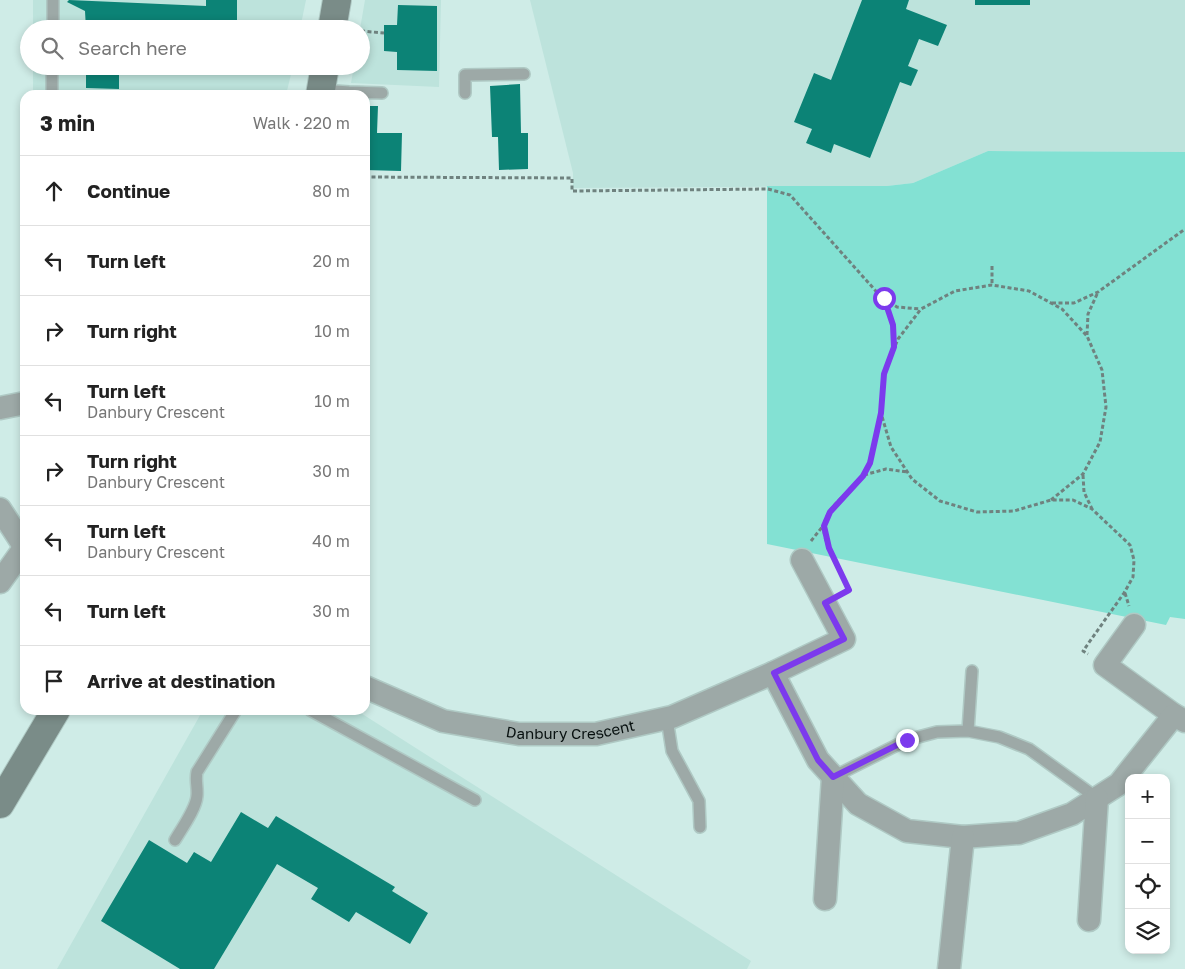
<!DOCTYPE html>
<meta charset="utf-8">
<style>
:root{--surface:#fff;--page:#f2f2f2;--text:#222;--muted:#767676;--line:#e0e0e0}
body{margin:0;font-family:"Golos Text",sans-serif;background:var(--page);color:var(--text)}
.controls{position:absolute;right:15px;bottom:15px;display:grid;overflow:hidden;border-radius:10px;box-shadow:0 2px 8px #0003}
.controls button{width:45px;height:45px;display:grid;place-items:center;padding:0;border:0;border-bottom:1px solid var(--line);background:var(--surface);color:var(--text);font:25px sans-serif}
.stop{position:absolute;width:15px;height:15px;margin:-11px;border:4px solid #7c3aed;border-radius:50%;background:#fff}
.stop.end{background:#7c3aed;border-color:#fff;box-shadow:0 1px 5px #0008}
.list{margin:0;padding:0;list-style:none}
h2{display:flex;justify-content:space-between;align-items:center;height:65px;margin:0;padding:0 20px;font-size:21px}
h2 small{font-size:16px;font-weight:400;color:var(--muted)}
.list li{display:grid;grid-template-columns:32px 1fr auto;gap:15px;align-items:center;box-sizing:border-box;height:70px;padding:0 20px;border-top:1px solid var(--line)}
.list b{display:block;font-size:19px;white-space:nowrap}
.list p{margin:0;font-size:16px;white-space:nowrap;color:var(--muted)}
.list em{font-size:16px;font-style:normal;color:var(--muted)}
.icon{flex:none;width:28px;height:28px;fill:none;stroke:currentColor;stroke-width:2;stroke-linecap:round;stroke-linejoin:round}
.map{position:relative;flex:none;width:1185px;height:969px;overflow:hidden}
.search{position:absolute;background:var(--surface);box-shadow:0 2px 8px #0003;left:20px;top:20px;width:350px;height:55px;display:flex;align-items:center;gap:12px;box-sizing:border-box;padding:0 18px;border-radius:28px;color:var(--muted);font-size:19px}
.panel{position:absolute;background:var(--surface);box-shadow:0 2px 8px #0003;left:20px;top:90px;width:350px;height:625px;border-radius:15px}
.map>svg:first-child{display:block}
.built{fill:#bde3dc}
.green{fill:#83e1d3}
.building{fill:#0c8376}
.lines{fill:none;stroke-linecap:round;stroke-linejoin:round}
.lane-casing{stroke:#afc9c4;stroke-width:14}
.street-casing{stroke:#afc9c4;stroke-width:25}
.secondary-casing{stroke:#afc9c4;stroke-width:30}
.path{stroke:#6f827f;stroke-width:3;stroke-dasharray:4 2.5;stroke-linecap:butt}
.lane{stroke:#9da9a7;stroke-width:11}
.street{stroke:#9da9a7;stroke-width:22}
.secondary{stroke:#7a8c88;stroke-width:28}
.route{stroke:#7c3aed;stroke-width:6}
.labels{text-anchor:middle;stroke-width:4;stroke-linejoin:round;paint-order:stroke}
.street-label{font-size:15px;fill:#07100f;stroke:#ddf9f4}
</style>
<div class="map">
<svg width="1185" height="969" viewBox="0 0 1185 969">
<rect width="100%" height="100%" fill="#cfece7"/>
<!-- built -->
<path class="built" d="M33,0H306L300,29H33Z
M365,0H441L439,87L351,83L354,66H361V29H360Z
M530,0H1185V152L988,151L913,183L887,186L573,188V173Z
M33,66H293L286,95H33Z
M203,710H356L751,961L747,969H57Z"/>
<!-- green -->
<path class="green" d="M988,151L1185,152V619L1170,617L1166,625L767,544V186H887L913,183Z"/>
<!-- building -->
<path class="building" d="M69,0L206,6V0H237V29H212V26H207V29H86L85,11L67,2Z
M862,0H909L906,9L947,25L938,46L919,39L908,66L918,70L911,86L900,82L870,158L834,144L831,153L806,143L812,129L794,122L814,73L831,80Z
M975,0H1030V5H975Z
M398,5L437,6V71L397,70V52L384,51V25H397Z
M86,66H119V89L86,88Z
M520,84L521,133H528V169L499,170L498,137H492L490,86Z
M365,106H378L377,133H402L401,171L365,170Z
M241,812L268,828L276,816L395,887L392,891L428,913L410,944L356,912L349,922L311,899L318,888L277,864L214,969H180L101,921L149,840L187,863L194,852L211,862Z"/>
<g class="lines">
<!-- lane casing -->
<g class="lane-casing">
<path id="lane" d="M53,29V0
M321,90L349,92L382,93
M465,93V75L524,74
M52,95V66
M310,710L475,800
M667,719L672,751L699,801L700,827
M968,731L972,671
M833,777L907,740L937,732L968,731L999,737L1029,749L1097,798
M175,840C182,828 196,809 197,796C198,788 195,780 197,772L236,710"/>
</g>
<!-- street casing -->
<g class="street-casing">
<g id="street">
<path d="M0,408L25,403"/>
<path d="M0,509L24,546"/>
<path d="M0,582L25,547"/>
<path d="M1134,625L1105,665L1174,715"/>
<path d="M773,673L844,639L802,560"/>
<path id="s1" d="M365,687L443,721L519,734H596L672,717L773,673L818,760L858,804L907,831L963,837L1019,833L1072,814L1119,784L1174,715L1185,721"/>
<path d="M825,899L833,777"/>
<path d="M1089,920L1097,798"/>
<path d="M949,969L963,837"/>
</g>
</g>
<!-- secondary casing -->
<g class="secondary-casing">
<path id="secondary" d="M332,29L337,0
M320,95L325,66
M0,804L56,710"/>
</g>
<!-- path -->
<path class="path" d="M361,31L384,33
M365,177L572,178V191L768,189L790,195L883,299L893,325L894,344
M992,266V285
M884,299L897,307L920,309
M1052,303H1074L1098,292L1185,229
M1087,335L1088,314L1098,292
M864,475L886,469L907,472
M1083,475L1084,492L1092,509
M1051,500L1083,474L1100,442L1106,407L1102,370L1087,336L1062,309L1029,291L992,285L955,291L921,309L898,339L884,374L881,413L891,447L912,479L940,501L977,512L1014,511L1051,500H1073L1092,509L1130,545L1134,560L1133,577L1124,593L1083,651L1088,654
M811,541L823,526
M844,592L849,589C842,576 821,539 824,525C828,503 854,491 864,473C874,456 876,433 881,414
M1125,593L1129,606"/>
<!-- lane -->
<use href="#lane" class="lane"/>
<!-- street -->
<use href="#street" class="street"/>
<!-- secondary -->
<use href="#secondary" class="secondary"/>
</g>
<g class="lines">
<!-- route -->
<path class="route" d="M884,298L893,325L894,347L884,374L881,413L870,463L863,476L830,512L824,526L829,548L849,590L825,603L844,639L774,673L818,760L833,777L907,740"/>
</g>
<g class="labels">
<!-- street labels -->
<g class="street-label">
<text dy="5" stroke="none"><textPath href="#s1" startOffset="214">Danbury Crescent</textPath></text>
</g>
</g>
</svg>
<div class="controls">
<button>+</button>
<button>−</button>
<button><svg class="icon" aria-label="locate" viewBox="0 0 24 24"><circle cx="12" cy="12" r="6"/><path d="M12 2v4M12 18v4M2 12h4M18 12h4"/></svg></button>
<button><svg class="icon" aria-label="layers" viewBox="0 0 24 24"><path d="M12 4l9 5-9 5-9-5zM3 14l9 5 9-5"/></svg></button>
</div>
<div class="stop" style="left:884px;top:298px"></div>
<div class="stop end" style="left:907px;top:740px"></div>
<div class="search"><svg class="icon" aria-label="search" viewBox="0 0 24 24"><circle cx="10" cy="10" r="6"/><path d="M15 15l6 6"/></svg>Search here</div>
<section class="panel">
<h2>3 min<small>Walk · 220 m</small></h2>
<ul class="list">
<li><svg class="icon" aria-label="ahead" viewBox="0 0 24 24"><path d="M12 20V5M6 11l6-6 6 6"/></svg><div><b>Continue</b></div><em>80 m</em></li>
<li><svg class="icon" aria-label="left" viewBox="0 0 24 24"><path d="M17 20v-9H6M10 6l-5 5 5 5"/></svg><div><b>Turn left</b></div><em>20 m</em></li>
<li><svg class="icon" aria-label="right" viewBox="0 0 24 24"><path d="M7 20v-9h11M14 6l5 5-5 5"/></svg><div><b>Turn right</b></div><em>10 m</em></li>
<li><svg class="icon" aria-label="left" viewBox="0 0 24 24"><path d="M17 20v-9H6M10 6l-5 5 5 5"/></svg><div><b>Turn left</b><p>Danbury Crescent</p></div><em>10 m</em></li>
<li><svg class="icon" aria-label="right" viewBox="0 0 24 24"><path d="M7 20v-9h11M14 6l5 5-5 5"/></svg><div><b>Turn right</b><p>Danbury Crescent</p></div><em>30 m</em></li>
<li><svg class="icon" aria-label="left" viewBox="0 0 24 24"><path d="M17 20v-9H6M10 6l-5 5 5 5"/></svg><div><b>Turn left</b><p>Danbury Crescent</p></div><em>40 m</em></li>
<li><svg class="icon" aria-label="left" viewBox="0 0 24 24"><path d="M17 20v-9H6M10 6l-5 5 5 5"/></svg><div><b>Turn left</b></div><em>30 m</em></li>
<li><svg class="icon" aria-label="arrive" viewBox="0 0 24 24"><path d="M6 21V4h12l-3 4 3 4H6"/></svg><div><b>Arrive at destination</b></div></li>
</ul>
</section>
</div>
